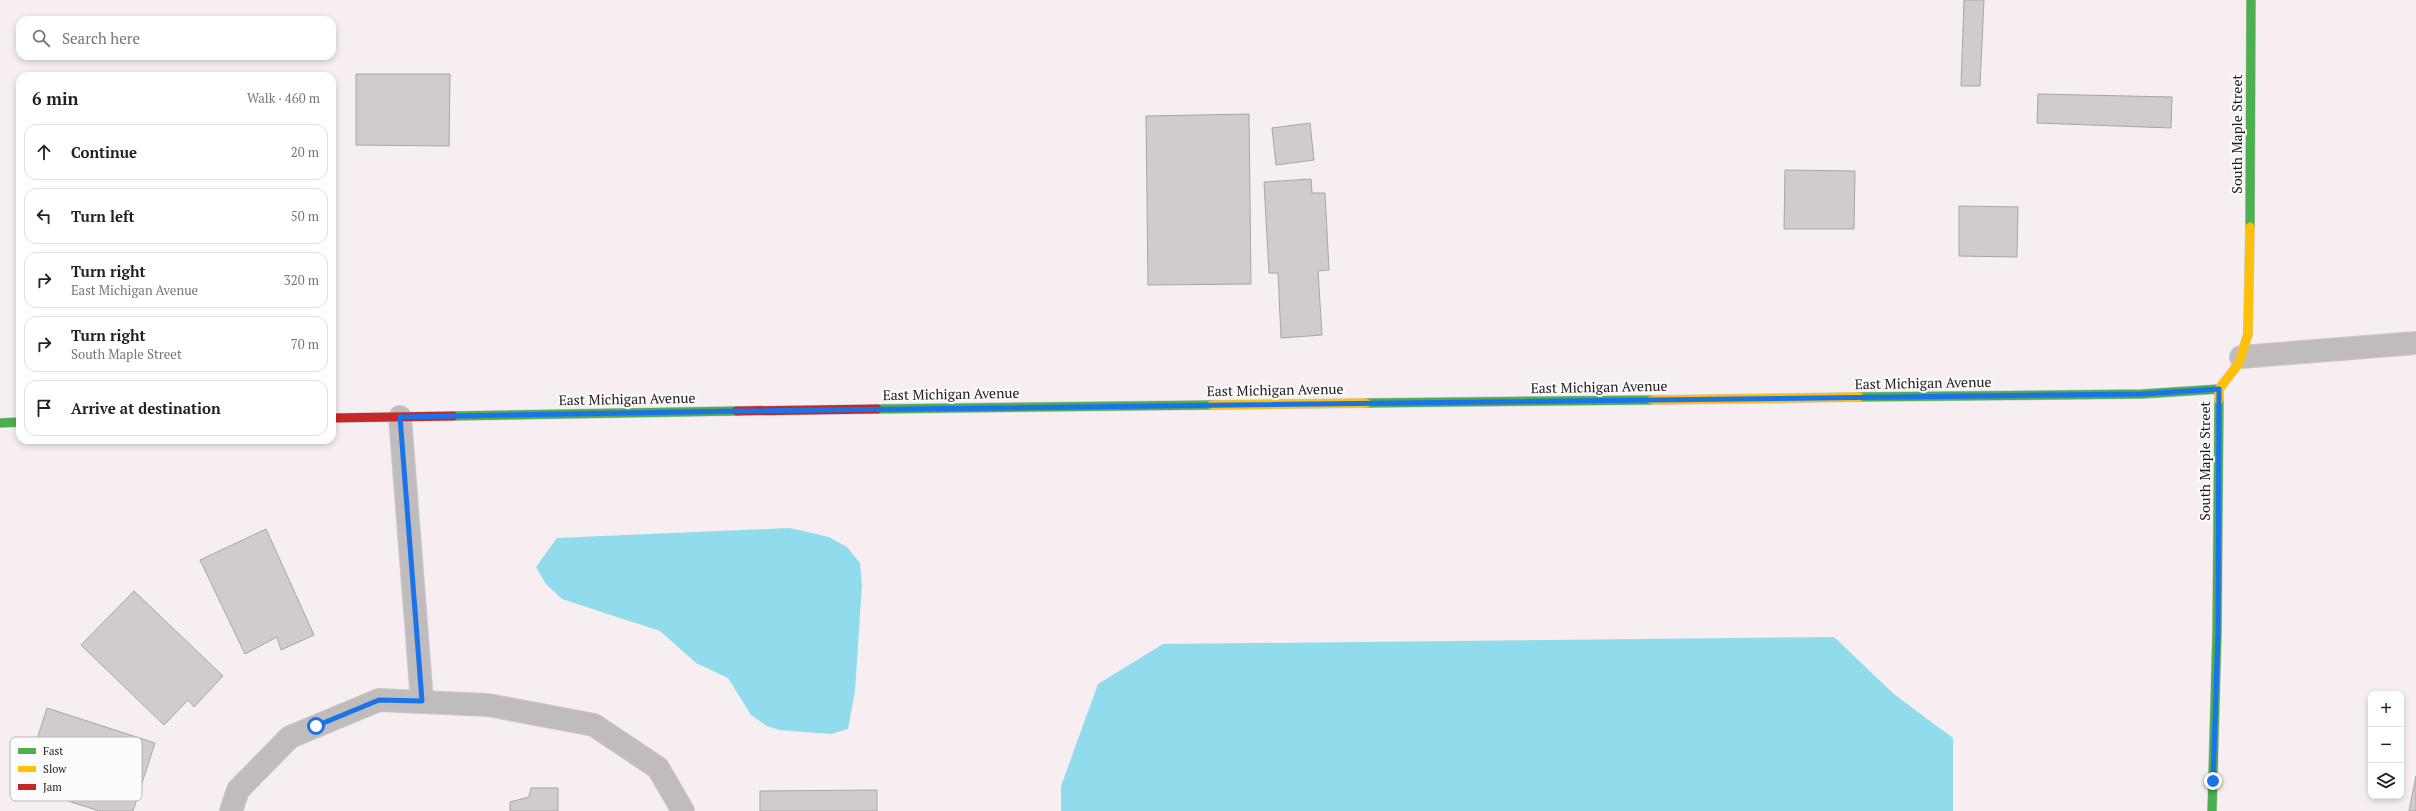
<!DOCTYPE html>
<meta charset="utf-8">
<style>
:root{--surface:#fff;--page:#f6f6f6;--text:#222;--muted:#767676;--line:#e0e0e0}
body{margin:0;font-family:"PT Serif",serif;background:var(--page);color:var(--text)}
.controls{position:absolute;right:12px;bottom:12px;display:grid;overflow:hidden;border-radius:8px;box-shadow:0 2px 6px #0003}
.controls button{width:36px;height:36px;display:grid;place-items:center;padding:0;border:0;border-bottom:1px solid var(--line);background:var(--surface);color:var(--text);font:20px sans-serif}
.stop{position:absolute;width:12px;height:12px;margin:-9px;border:3px solid #1a73e8;border-radius:50%;background:#fff}
.stop.end{background:#1a73e8;border-color:#fff;box-shadow:0 1px 4px #0008}
.list{margin:0;padding:0;list-style:none}
h2{display:flex;justify-content:space-between;align-items:center;height:52px;margin:0;padding:0 16px;font-size:17px}
h2 small{font-size:13px;font-weight:400;color:var(--muted)}
.list li{display:grid;grid-template-columns:26px 1fr auto;gap:12px;align-items:center;box-sizing:border-box;height:56px;margin:0 8px 8px;padding:0 8px;border:1px solid var(--line);border-radius:12px}
.list b{display:block;font-size:15px;white-space:nowrap}
.list p{margin:0;font-size:13px;white-space:nowrap;color:var(--muted)}
.list em{font-size:13px;font-style:normal;color:var(--muted)}
.icon{flex:none;width:22px;height:22px;fill:none;stroke:currentColor;stroke-width:2;stroke-linecap:round;stroke-linejoin:round}
.map{position:relative;flex:none;width:2416px;height:811px;overflow:hidden}
.search{position:absolute;background:var(--surface);box-shadow:0 2px 6px #0003;left:16px;top:16px;width:320px;height:44px;display:flex;align-items:center;gap:10px;box-sizing:border-box;padding:0 14px;border-radius:12px;color:var(--muted);font-size:15px}
.panel{position:absolute;background:var(--surface);box-shadow:0 2px 6px #0003;left:16px;top:72px;width:320px;height:372px;border-radius:12px}
.map>svg:first-child{display:block}
.water{fill:#91dcec}
.building{fill:#d2cbcd;stroke:#aba4a6}
.lines{fill:none;stroke-linecap:round;stroke-linejoin:round}
.lane-casing{stroke:#cec8ca;stroke-width:24}
.street-casing{stroke:#cec8ca;stroke-width:24}
.fast-casing{stroke:#cec8ca;stroke-width:10}
.slow-casing{stroke:#cec8ca;stroke-width:10}
.jam-casing{stroke:#cec8ca;stroke-width:10}
.lane{stroke:#c0bcbd;stroke-width:22}
.street{stroke:#c0bcbd;stroke-width:22}
.fast{stroke:#4caf50;stroke-width:9}
.slow{stroke:#ffc107;stroke-width:9}
.jam{stroke:#c62828;stroke-width:9}
.route{stroke:#1a73e8;stroke-width:5}
.labels{text-anchor:middle;stroke-width:4;stroke-linejoin:round;paint-order:stroke}
.street-label{font-size:14px;fill:#1e191a;stroke:#fefbfc}
.key{fill:#fefbfc;stroke:#bbb7b8;stroke-width:1}
.key-label{font-size:11px;fill:#1e191a}
</style>
<div class="map">
<svg width="2416" height="811" viewBox="0 0 2416 811">
<rect width="100%" height="100%" fill="#f6eef0"/>
<!-- water -->
<path class="water" d="M790,528L829,537L847,547L860,563L862,585L855,691L848,729L831,734L779,730L767,726L751,715L728,678L696,663L660,631L562,599L546,584L536,567L557,538Z
M1834,637L1895,695L1953,738V811H1061V786L1098,684L1163,644Z"/>
<!-- building -->
<path class="building" d="M1964,0H1984L1980,86H1961Z
M356,74H450L449,146L356,145Z
M2038,94L2172,97L2171,128L2037,123Z
M1249,114L1251,284L1148,285L1146,116Z
M1310,123L1314,160L1276,165L1272,128Z
M1785,170L1855,171L1854,229H1784Z
M1311,179L1312,193H1325L1329,270L1318,271L1322,335L1281,338L1278,273H1269L1264,182Z
M1959,206L2018,207L2017,257L1959,256Z
M266,529L314,635L281,650L277,637L245,654L200,560Z
M134,591L223,676L194,707L188,700L164,725L81,645Z
M47,708L155,743L133,811H99L22,786Z
M2416,776V811H2409Z
M531,788H558V811H510V802L529,797Z
M877,790V811H760V791Z"/>
<g class="lines">
<!-- lane casing -->
<g class="lane-casing">
<path id="lane" d="M2241,357L2416,343"/>
</g>
<!-- street casing -->
<g class="street-casing">
<path id="street" d="M400,417L422,701
M231,811L238,790L290,737L379,700L488,705L594,725L658,768L683,811"/>
</g>
<!-- fast casing -->
<g class="fast-casing">
<path id="fast" d="M2250,227L2251,0
M1859,397L2142,394L2219,389
M1366,403L1652,400
M877,409L1212,405
M453,416L737,411
M0,423L20,422
M2212,811L2217,631L2219,400"/>
</g>
<!-- slow casing -->
<g class="slow-casing">
<path id="slow" d="M1652,400L1859,397
M2219,400V389L2239,363L2248,334L2250,227
M1212,405L1366,403"/>
</g>
<!-- jam casing -->
<g class="jam-casing">
<path id="jam" d="M737,411L877,409
M332,418L453,416"/>
</g>
<!-- lane -->
<use href="#lane" class="lane"/>
<!-- street -->
<use href="#street" class="street"/>
<!-- fast -->
<use href="#fast" class="fast"/>
<!-- slow -->
<use href="#slow" class="slow"/>
<!-- jam -->
<use href="#jam" class="jam"/>
</g>
<g class="lines">
<!-- route -->
<path class="route" d="M316,726L379,700L422,701L400,417L743,411L2142,394L2219,389L2218,631L2213,781"/>
</g>
<g class="labels">
<!-- street labels -->
<g class="street-label">
<text transform="translate(2237 134) rotate(-90)" y="5">South Maple Street</text>
<text transform="translate(1923 383) rotate(-1)" y="5">East Michigan Avenue</text>
<text transform="translate(1599 387) rotate(-1)" y="5">East Michigan Avenue</text>
<text transform="translate(1275 390) rotate(-1)" y="5">East Michigan Avenue</text>
<text transform="translate(951 394) rotate(-1)" y="5">East Michigan Avenue</text>
<text transform="translate(627 399) rotate(-1)" y="5">East Michigan Avenue</text>
<text transform="translate(2205 461) rotate(-90)" y="5">South Maple Street</text>
</g>
</g>
<!-- legend -->
<rect x="10" y="737" width="132" height="64" rx="6" class="key"/>
<rect x="18" y="748" width="18" height="6" fill="#4caf50"/>
<rect x="18" y="766" width="18" height="6" fill="#ffc107"/>
<rect x="18" y="784" width="18" height="6" fill="#c62828"/>
<g class="key-label">
<text x="43" y="755">Fast</text>
<text x="43" y="773">Slow</text>
<text x="43" y="791">Jam</text>
</g>
</svg>
<div class="controls">
<button>+</button>
<button>−</button>
<button><svg class="icon" aria-label="layers" viewBox="0 0 24 24"><path d="M12 4l9 5-9 5-9-5zM3 14l9 5 9-5"/></svg></button>
</div>
<div class="stop" style="left:316px;top:726px"></div>
<div class="stop end" style="left:2213px;top:781px"></div>
<div class="search"><svg class="icon" aria-label="search" viewBox="0 0 24 24"><circle cx="10" cy="10" r="6"/><path d="M15 15l6 6"/></svg>Search here</div>
<section class="panel">
<h2>6 min<small>Walk · 460 m</small></h2>
<ul class="list">
<li><svg class="icon" aria-label="ahead" viewBox="0 0 24 24"><path d="M12 20V5M6 11l6-6 6 6"/></svg><div><b>Continue</b></div><em>20 m</em></li>
<li><svg class="icon" aria-label="left" viewBox="0 0 24 24"><path d="M17 20v-9H6M10 6l-5 5 5 5"/></svg><div><b>Turn left</b></div><em>50 m</em></li>
<li><svg class="icon" aria-label="right" viewBox="0 0 24 24"><path d="M7 20v-9h11M14 6l5 5-5 5"/></svg><div><b>Turn right</b><p>East Michigan Avenue</p></div><em>320 m</em></li>
<li><svg class="icon" aria-label="right" viewBox="0 0 24 24"><path d="M7 20v-9h11M14 6l5 5-5 5"/></svg><div><b>Turn right</b><p>South Maple Street</p></div><em>70 m</em></li>
<li><svg class="icon" aria-label="arrive" viewBox="0 0 24 24"><path d="M6 21V4h12l-3 4 3 4H6"/></svg><div><b>Arrive at destination</b></div></li>
</ul>
</section>
</div>
